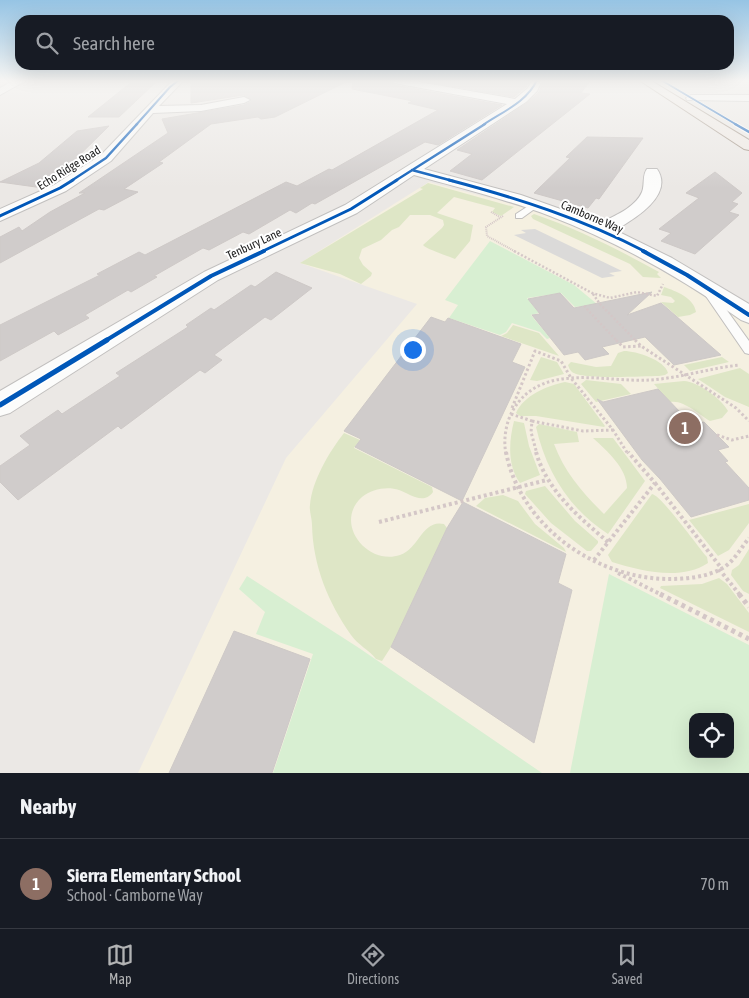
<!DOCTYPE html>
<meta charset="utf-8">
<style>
:root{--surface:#171b24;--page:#20242c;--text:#f1f3f6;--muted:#9ea1a6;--line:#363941;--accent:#b2b3b4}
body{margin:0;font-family:"Asap Condensed",sans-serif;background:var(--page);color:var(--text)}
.controls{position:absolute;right:15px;bottom:15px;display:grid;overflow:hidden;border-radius:10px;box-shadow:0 5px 20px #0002}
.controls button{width:45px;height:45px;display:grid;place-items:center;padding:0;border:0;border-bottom:1px solid var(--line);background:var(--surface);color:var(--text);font:25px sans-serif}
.you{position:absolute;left:412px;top:349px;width:18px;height:18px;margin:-12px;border:4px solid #fff;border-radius:50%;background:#1a73e8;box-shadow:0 0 0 8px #1a73e833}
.badge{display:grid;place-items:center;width:32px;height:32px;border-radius:50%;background:var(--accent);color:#fff;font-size:16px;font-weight:700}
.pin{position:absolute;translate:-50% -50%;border:2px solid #fff;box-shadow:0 1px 5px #0006}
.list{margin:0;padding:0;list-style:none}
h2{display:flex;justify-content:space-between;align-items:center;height:65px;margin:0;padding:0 20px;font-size:21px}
h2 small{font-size:16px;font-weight:400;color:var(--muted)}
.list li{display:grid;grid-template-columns:32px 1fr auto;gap:15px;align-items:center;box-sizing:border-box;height:90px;padding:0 20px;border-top:1px solid var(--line)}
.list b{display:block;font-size:19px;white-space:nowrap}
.list p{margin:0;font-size:16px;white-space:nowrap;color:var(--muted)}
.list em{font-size:16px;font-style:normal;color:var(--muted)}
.icon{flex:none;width:28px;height:28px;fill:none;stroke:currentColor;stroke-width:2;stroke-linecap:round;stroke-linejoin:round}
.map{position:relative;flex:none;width:749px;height:773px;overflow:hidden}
.search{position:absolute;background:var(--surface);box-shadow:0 5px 20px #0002;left:15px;right:15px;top:15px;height:55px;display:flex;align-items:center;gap:12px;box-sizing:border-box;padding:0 18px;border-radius:15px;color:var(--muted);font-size:19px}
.sheet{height:155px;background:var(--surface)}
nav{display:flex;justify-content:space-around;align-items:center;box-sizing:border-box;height:70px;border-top:1px solid var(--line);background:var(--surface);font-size:14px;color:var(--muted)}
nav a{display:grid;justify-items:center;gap:2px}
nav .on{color:var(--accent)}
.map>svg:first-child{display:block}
.education{fill:#f5f0e1;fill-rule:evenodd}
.grass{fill:#dee6c6}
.park{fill:#d8efd2;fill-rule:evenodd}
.parking{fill:#dbdad9}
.building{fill:#d0cccb;stroke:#cec9c7}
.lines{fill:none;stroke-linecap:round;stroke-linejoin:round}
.service-casing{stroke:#c1bfbe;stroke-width:2}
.minor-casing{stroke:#c1bfbe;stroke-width:2}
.primary-casing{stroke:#9f9184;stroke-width:2}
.path-far4{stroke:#d4c7c7;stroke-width:2;stroke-dasharray:1 1;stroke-linecap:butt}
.path-far3{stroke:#d4c7c7;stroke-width:2.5;stroke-dasharray:2 2;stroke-linecap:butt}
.path-far2{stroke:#d4c7c7;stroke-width:3;stroke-dasharray:2.5 2.5;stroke-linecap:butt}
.path-far1{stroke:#d4c7c7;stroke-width:4;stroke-dasharray:3 3;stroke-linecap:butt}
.path{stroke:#d4c7c7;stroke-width:5;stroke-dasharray:4 4;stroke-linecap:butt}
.service{fill:#fcfcfb;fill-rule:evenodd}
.minor{fill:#fcfcfb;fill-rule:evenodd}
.primary{fill:#efe9e4;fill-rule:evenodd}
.cycleway-far4-casing{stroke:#fff;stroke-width:3}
.cycleway-far3-casing{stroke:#fff;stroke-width:4.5}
.cycleway-far2-casing{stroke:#fff;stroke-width:5}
.cycleway-far1-casing{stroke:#fff;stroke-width:6}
.cycleway-casing{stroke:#fff;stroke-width:8}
.cycleway-far4{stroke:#0057b8;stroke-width:2}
.cycleway-far3{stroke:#0057b8;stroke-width:2.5}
.cycleway-far2{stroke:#0057b8;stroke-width:3}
.cycleway-far1{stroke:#0057b8;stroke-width:4}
.cycleway{stroke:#0057b8;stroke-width:5}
.labels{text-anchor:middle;stroke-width:4;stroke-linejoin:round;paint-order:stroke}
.far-street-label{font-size:12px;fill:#1d1d1d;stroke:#fff}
</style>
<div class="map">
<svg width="749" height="773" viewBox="0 0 749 773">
<rect width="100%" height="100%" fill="#ebe8e5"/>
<!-- education -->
<path class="education" d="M429,182L524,207L565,222L627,251L685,284L749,325V773H138L286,458L417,304L300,263ZM693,717H730V754H693Z"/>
<!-- grass -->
<path class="grass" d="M428,183L514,207L501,216L492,212L495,208L454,197L437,213L473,225L470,241L455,259C448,256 426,249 423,245L442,228L444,225L443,220L430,215H410L399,227L392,230L381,240L362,249L359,258L363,265L372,273L371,276L361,284L340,274L300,263L423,189L420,188Z
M534,214C578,229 619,250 659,272L657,274L661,278L643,277L630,264L533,219L531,216Z
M664,287C676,291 694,298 696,312L690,315L678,317L661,302L673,303L675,301L671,297L661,295Z
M513,325L539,333L559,356L501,336L507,333Z
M624,351C636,351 665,360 668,373L665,375L659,376C644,376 582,380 572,372C570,370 569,368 568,365L571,362L596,367L611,366L618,353Z
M541,357L557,362L564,374L537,381L530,380Z
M722,357L729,362L690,371L684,365Z
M740,368L749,374V407L725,397L698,379Z
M586,380L621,384L631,394L596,402L581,384Z
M684,381C698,382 721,398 728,411L722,418L710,421C700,415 683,399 670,402L654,384Z
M565,382L574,384L605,426L604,427L536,416H520L516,413C524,395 547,386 565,382Z
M514,421L524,423L529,446L540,475L520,483C507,465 509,441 514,421Z
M539,424L577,432L579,442L554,444C565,473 582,492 604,514L627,488C627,468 607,451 593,438H613L645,481L608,534C569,509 546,471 536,427Z
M344,433L360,440L354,448L432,487L433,492C423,506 409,493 399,490C387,486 372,489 362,497C333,523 367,566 400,555C419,549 422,519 444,524L447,528L391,647L382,661L376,659C369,650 358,645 351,635C328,602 313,566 312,525C312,518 309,511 310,505C312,481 329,452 344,433Z
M545,486L575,521L598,541V543L591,551H587L551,523L525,494L526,491Z
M652,494C661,495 698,547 707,557L708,563C681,581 641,571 612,562L608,555Z
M503,495L518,501L535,524L564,548L566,552L476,506L485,498Z
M749,504V523L729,550L718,556L689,520Z
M749,549V594L743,591L731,575L732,570L739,565Z
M719,578L727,584L749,613V632L660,588L661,586L702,584Z"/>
<!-- park -->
<path class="park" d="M490,241L574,285L597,304L575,307L561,293L527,298L539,313L531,315L550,338L547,339L540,332L512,323L506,332L500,335L449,318L458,305L445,300Z
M609,574L749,645V773H570ZM693,717H730V754H693Z
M247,576L359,648L542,773H273L313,654L256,634L265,612L239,589Z"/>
<!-- parking -->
<path class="parking" d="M535,229L622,271L609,273L615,276L602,278L514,235L526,233L521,230Z"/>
<!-- building -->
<path class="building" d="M134,80H153L156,82L119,117H88Z
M191,80H350L275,117L261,119L258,117L211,124L159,162L163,163L124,189L138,192L104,210L99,209L0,263V237L19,227L22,231L50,212L85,193H79L168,133L162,119L244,105L252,101L244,95L191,103Z
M353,80H387L394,85L502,105L438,145L425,142L315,204L312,203L296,213L290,210L249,234L243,232L209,250L203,248L154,276L157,277L131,292L128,290L85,315L89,318L58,335L54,331L0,361V325L100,275L97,274L139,252L145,255L286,182L297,186L329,169L332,170L438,110L408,103L413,101L352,89Z
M417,80H530L526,87L514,97Z
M544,80L590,81L581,93L590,94L482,180L450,171L472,154L457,150L527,103L539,92Z
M109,126L49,185L43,188L0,182L39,163L77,131Z
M587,137L643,138L599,199L596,198L588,208L534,193L570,158L566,157Z
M715,172L742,193L732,202L738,204L729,212L739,215L695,254L661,241L671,233L659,229L699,198L686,193Z
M276,272L312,288L271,320L265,317L214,355L222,360L205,373L200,370L121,429L118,426L18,500L0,482V466L30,445L20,436L58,410L62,414L120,376L116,373L188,327L186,325L211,308L214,310L251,285L255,287Z
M652,292L627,315L661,303L721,355L674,365L645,337L602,347L609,354L585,360L578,352L564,355L532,315L540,314L528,299L560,293L574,308Z
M431,317L445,322L448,318L521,344L512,362L525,367L462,501L355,447L361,439L344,431Z
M658,389L681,413H683L694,424L704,422L729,447L718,450L728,461L725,462L749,488V500L691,517L660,479L642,460L597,399L603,402Z
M463,502L566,554L558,583L572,590L534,743L391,647L447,528Z
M234,631L310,659L272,773H169Z"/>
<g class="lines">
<!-- service casing -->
<g class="service-casing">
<path id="service" d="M533,203L540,205L522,218H516V214Z
M704,283L708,284L749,341V354L745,353L699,286Z"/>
</g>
<!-- minor casing -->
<g class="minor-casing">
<path id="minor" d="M15,80H27L0,95V88Z
M173,80H184L159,106L201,105L244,97L250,100L244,103L201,111L153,113L111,161L66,191L0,221V209L54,185L101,155Z
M389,80H408L515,99L528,88L532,80H542L537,91L526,102L424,169L521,195L600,223C614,216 635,208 642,192C645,185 642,175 647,169H657C675,195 633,220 615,230L672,258L749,304V323L741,320C681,278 618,242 550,216C506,199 460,188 414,175L357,213L218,280L10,413L0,416V391L204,272L345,205L507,104L394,83Z
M691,95H749V101L687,100L686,98Z"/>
</g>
<!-- primary casing -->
<g class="primary-casing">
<path id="primary" d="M639,80H650L749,140V150L744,149Z"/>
</g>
<!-- path-far4 -->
<path class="path-far4" d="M491,212L500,217
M503,216L486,227L487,236L516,252"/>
<!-- path-far3 -->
<path class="path-far3" d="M514,251L592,293L610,298L637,292L657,296L663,284
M593,294L600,304L636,341
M584,306L617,341"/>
<!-- path-far2 -->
<path class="path-far2" d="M616,340L623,347L641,346
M635,340L641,346L736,408L749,421
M512,408L535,351L561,361L571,378L613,430L628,454
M511,414L532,421L531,432L537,454
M532,421L583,431L613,430
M717,435L732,440L749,436
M506,454C503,440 506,422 513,410C542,361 605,383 650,380C680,378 710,368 740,365"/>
<!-- path-far1 -->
<path class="path-far1" d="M506,452C520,526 596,579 669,579C687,579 706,577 721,569C733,563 741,548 749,538
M536,452C547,491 579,517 608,542
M655,483L722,569
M379,522L547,480
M594,560L655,483L628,452
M719,569L740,595
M618,573L662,595"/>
<!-- path -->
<path class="path" d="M660,594L749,639
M739,594L749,607"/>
<!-- service -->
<use href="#service" class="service"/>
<!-- minor -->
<use href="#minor" class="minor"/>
<!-- primary -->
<use href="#primary" class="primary"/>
<!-- cycleway-far4 casing -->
<g class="cycleway-far4-casing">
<path id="cycleway-far4" d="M661,80L737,125
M136,125L170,87L179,80
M483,125C502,112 527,102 537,80"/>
</g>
<!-- cycleway-far3 casing -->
<g class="cycleway-far3-casing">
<path id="cycleway-far3" d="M735,124L749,132
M412,170L453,181
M71,181L106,158L137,124
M395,181L485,124"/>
</g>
<!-- cycleway-far2 casing -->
<g class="cycleway-far2-casing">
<path id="cycleway-far2" d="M449,180C517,198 583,219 646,252
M0,216L60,188L73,180
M261,252L351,209L397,180"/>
</g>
<!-- cycleway-far1 casing -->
<g class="cycleway-far1-casing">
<path id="cycleway-far1" d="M643,251L687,275L749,315
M105,341L211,276L264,251"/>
</g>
<!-- cycleway casing -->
<g class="cycleway-casing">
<path id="cycleway" d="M0,405L107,340"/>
</g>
<!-- cycleway-far4 -->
<use href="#cycleway-far4" class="cycleway-far4"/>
<!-- cycleway-far3 -->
<use href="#cycleway-far3" class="cycleway-far3"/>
<!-- cycleway-far2 -->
<use href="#cycleway-far2" class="cycleway-far2"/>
<!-- cycleway-far1 -->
<use href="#cycleway-far1" class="cycleway-far1"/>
<!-- cycleway -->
<use href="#cycleway" class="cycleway"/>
</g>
<!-- sky -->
<linearGradient id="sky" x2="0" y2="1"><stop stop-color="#96c4e4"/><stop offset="0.43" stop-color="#f6f5f3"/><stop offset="1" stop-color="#f6f5f3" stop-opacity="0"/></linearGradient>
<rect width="749" height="188" fill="url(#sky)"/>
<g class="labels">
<!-- far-street labels -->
<g class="far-street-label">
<text transform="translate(69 168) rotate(-32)" y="4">Echo Ridge Road</text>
<text transform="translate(592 217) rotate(23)" y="4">Camborne Way</text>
<text transform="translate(254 244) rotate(-25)" y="4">Tenbury Lane</text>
</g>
</g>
</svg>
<div class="controls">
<button><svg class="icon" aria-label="locate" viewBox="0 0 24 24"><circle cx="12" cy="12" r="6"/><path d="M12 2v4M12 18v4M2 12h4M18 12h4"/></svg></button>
</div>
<div class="you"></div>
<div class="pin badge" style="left:685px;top:428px;background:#8d6e63">1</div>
<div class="search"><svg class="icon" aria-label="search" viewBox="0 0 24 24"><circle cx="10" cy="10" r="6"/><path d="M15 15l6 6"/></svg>Search here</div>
</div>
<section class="sheet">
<h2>Nearby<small></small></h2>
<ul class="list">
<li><span class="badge" style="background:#8d6e63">1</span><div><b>Sierra Elementary School</b><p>School · Camborne Way</p></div><em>70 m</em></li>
</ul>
</section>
<nav>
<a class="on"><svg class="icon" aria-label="map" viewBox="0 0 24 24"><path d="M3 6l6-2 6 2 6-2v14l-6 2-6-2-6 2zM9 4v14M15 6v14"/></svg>Map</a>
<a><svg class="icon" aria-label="directions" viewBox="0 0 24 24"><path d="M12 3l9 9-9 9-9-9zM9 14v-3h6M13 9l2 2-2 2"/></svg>Directions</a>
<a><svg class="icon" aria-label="saved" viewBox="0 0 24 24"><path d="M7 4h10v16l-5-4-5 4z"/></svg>Saved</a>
</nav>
